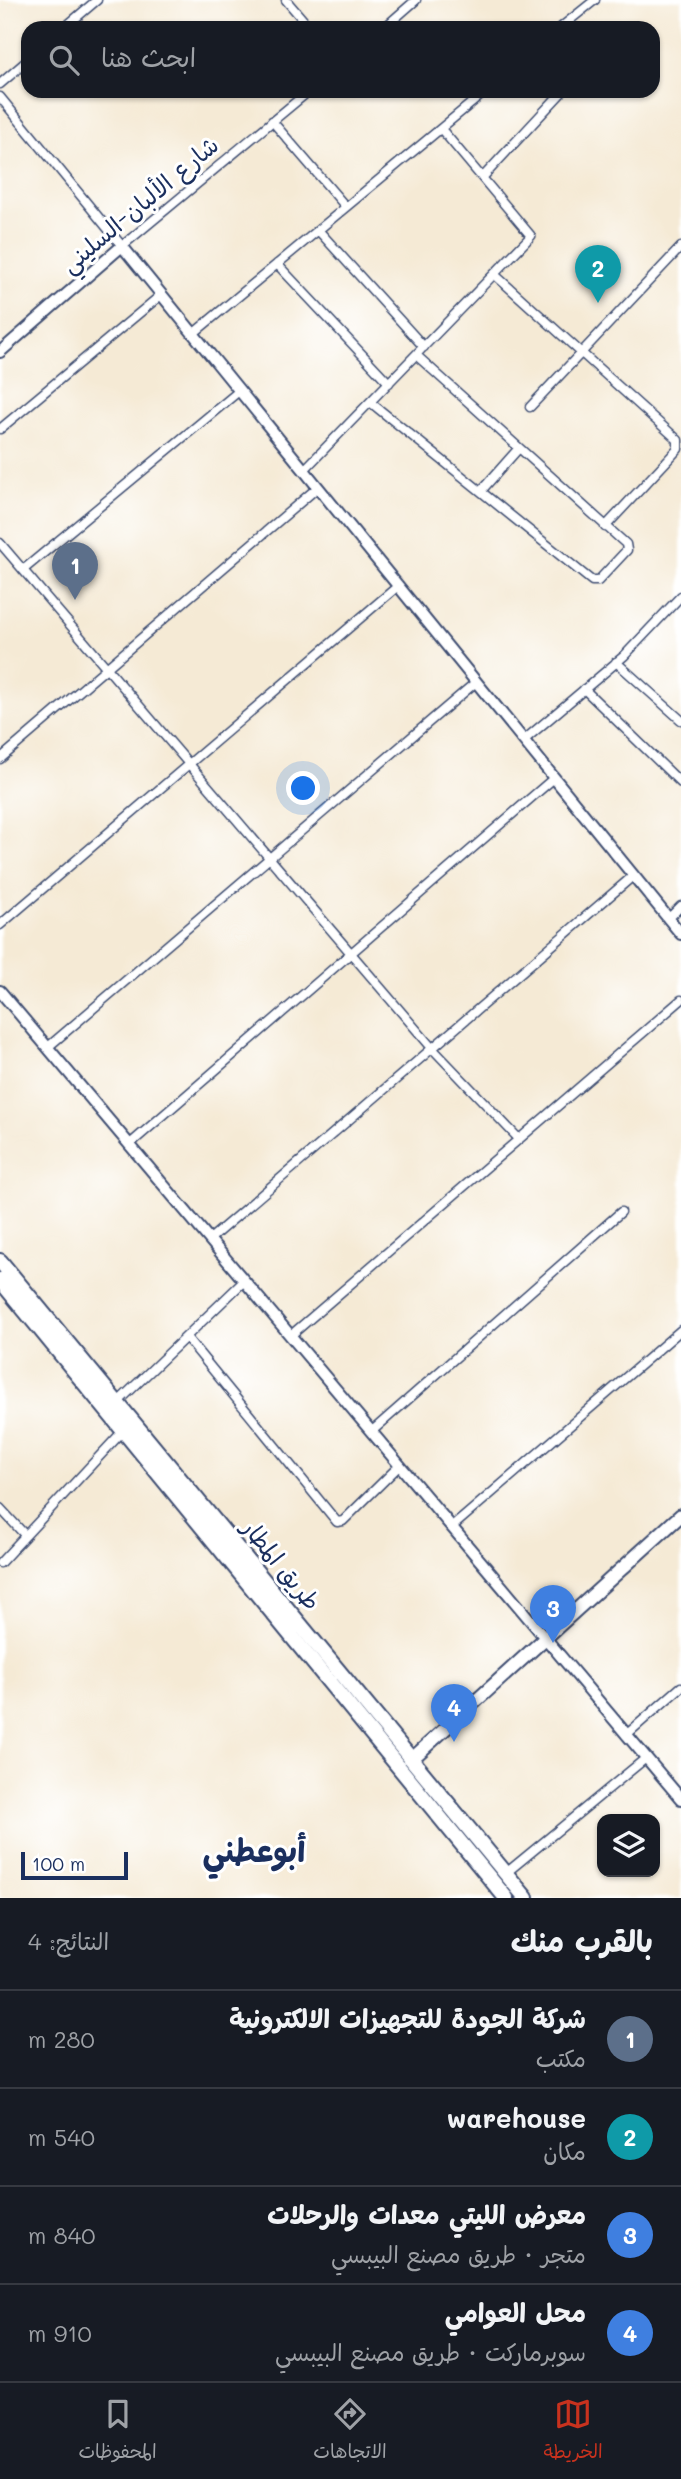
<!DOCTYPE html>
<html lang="ar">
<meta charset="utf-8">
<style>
:root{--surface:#171b24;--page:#242831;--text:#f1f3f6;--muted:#9ea1a6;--line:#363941;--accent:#c8321e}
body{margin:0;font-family:Mali,"Playpen Sans Arabic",sans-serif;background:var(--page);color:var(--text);direction:rtl}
.controls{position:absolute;right:21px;bottom:21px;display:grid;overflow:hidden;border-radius:14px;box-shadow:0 2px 5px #0004}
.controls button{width:63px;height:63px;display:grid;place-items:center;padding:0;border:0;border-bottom:2px solid var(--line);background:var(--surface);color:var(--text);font:35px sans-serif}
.scale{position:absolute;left:21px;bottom:18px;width:107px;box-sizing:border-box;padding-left:7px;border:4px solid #1b2f5e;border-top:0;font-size:19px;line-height:24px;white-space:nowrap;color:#1b2f5e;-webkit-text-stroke:5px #fff;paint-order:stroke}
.you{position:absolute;left:304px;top:789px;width:24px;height:24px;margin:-18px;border:5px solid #fff;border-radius:50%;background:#1a73e8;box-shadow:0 0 0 10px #1a73e833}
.badge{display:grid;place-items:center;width:46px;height:46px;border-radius:50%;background:var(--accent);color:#fff;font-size:23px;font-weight:700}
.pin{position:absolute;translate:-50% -58px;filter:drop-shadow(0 2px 4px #0008)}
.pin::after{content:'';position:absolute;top:37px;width:24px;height:21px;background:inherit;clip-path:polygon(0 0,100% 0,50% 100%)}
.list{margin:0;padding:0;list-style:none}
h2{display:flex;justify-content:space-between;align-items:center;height:91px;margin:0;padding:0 28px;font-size:30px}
h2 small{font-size:23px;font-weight:400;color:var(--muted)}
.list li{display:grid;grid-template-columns:46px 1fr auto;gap:21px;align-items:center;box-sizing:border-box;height:98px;padding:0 28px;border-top:2px solid var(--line)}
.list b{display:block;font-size:26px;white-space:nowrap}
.list p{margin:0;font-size:23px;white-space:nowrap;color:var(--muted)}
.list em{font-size:23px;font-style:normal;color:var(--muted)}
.icon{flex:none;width:38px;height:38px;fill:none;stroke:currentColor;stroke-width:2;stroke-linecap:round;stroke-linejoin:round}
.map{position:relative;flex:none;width:681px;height:1898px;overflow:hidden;direction:ltr}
.search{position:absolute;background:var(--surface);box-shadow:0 2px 5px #0004;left:21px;right:21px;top:21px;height:77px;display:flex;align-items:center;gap:18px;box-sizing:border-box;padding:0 24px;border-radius:21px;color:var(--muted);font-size:26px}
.sheet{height:483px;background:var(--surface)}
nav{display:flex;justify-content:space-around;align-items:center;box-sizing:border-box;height:98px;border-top:2px solid var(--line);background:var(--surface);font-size:19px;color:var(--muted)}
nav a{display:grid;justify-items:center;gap:4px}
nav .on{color:var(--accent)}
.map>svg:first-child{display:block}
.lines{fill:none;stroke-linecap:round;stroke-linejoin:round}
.minor-casing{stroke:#3c4b70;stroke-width:11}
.tertiary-casing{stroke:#3c4b70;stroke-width:14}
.secondary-casing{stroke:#3c4b70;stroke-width:16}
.trunk-casing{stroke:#3c4b70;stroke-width:18}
.minor{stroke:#fff;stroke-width:8}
.tertiary{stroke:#fff;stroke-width:10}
.secondary{stroke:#fff;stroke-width:12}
.trunk{stroke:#fff;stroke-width:14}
.labels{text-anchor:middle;stroke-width:6;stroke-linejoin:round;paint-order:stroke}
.street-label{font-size:24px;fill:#1b2f5e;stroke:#fff}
.district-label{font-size:32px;font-weight:bold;fill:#1b2f5e;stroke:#fff}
</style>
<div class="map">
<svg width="681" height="1898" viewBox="0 0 681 1898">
<rect width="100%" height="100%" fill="#fff"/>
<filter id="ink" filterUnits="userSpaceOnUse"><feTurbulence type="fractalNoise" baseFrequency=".0143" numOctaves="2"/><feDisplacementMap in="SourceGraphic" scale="14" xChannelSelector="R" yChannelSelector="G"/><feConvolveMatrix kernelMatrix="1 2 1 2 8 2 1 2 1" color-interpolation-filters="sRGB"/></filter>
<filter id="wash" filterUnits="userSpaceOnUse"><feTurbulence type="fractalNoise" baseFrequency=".00686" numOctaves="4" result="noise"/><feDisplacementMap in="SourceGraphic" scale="28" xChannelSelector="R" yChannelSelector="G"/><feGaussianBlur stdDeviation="1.57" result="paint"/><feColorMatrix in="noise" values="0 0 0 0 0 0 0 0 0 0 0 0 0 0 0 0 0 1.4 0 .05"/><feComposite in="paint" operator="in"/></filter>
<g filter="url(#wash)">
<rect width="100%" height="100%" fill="#f5ead5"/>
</g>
<g filter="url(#ink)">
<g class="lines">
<!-- minor casing -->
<g class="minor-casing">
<path id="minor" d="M286,0L310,28
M64,28L97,0
M384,28L416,0
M560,28L595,0
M0,84L28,60
M0,97L122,246L309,91
M272,121L346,207
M483,177L563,91
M318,230L424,347
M277,264L389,383
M494,274L678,440V449L605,527
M194,333L486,91
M370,402L592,581H598L627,550L626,544L416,355
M530,407L681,247
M0,429L161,295
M304,470L531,236L442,130
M481,491L519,448
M0,543L432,1048L519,1139
M23,570L239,391
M616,662L681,720
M584,689L681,783
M523,741L624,656L681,596
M0,759L317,488
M668,919L681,906
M0,925L398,586
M48,1047L476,682
M130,1144L554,778
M210,1239L633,876
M290,1336L681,1000
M186,1337L337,1522L343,1521L400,1465
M117,1403L244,1281
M371,1432L621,1212
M0,1508L25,1535
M452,1527L681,1330
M0,1563L123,1431
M626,1735L681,1687
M506,1873L646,1758"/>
</g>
<!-- tertiary casing -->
<g class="tertiary-casing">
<path id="tertiary" d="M0,352L122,246L681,934
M0,991L681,1799"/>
</g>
<!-- secondary casing -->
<g class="secondary-casing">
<path id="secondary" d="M413,1758L681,1515"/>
</g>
<!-- trunk casing -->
<g class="trunk-casing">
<path id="trunk" d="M0,1261L526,1898
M0,1280L506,1898"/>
</g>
<!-- minor -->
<use href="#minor" class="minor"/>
<!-- tertiary -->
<use href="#tertiary" class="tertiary"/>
<!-- secondary -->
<use href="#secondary" class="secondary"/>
<!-- trunk -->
<use href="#trunk" class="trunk"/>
</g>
</g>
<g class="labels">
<!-- street labels -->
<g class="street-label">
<text transform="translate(140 205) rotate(-40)" y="8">شارع الألبان-السليني</text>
<text transform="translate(281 1565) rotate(51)" y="8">طريق المطار</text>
</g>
<!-- district labels -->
<g class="district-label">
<text x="254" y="1862">أبوعطني</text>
</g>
</g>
</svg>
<div class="controls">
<button><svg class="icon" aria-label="layers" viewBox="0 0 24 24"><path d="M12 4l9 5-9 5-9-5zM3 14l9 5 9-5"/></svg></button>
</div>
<div class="scale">100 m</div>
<div class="you"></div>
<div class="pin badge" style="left:75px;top:600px;background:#5c6f8a">1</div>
<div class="pin badge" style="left:598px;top:303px;background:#0f9aa8">2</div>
<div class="pin badge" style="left:553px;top:1643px;background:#3f7fe0">3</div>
<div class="pin badge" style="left:454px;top:1742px;background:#3f7fe0">4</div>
<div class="search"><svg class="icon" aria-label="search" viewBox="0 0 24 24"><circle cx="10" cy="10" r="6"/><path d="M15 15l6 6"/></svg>ابحث هنا</div>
</div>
<section class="sheet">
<h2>بالقرب منك<small>النتائج: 4</small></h2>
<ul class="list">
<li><span class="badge" style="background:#5c6f8a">1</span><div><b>شركة الجودة للتجهيزات الالكترونية</b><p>مكتب</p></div><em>280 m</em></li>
<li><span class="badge" style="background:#0f9aa8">2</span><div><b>warehouse</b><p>مكان</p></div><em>540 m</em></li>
<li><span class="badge" style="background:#3f7fe0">3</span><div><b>معرض الليتي معدات والرحلات</b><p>متجر · طريق مصنع البيبسي</p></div><em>840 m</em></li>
<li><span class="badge" style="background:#3f7fe0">4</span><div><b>محل العوامي</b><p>سوبرماركت · طريق مصنع البيبسي</p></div><em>910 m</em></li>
</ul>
</section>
<nav>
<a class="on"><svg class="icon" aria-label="map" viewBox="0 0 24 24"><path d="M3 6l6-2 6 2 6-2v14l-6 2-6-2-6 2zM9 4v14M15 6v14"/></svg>الخريطة</a>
<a><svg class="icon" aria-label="directions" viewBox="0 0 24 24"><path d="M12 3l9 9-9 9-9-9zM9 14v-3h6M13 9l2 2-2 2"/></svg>الاتجاهات</a>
<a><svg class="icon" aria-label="saved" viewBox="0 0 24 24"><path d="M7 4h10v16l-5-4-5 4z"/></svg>المحفوظات</a>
</nav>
